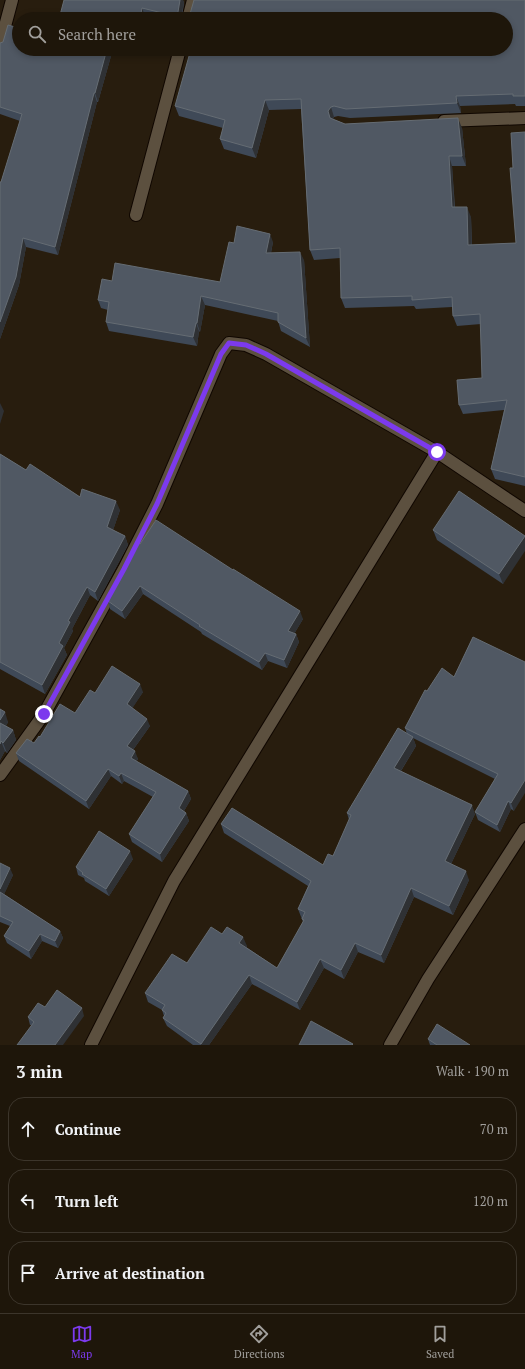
<!DOCTYPE html>
<meta charset="utf-8">
<style>
:root{--surface:#1e160a;--page:#2b2318;--text:#f1f3f6;--muted:#a19f9c;--line:#3c352b;--accent:#7c3aed}
body{margin:0;font-family:"PT Serif",serif;background:var(--page);color:var(--text)}
.stop{position:absolute;width:12px;height:12px;margin:-9px;border:3px solid #7c3aed;border-radius:50%;background:#fff}
.stop.end{background:#7c3aed;border-color:#fff;box-shadow:0 1px 4px #0008}
.list{margin:0;padding:0;list-style:none}
h2{display:flex;justify-content:space-between;align-items:center;height:52px;margin:0;padding:0 16px;font-size:17px}
h2 small{font-size:13px;font-weight:400;color:var(--muted)}
.list li{display:grid;grid-template-columns:26px 1fr auto;gap:12px;align-items:center;box-sizing:border-box;height:64px;margin:0 8px 8px;padding:0 8px;border:1px solid var(--line);border-radius:16px}
.list b{display:block;font-size:15px;white-space:nowrap}
.list em{font-size:13px;font-style:normal;color:var(--muted)}
.icon{flex:none;width:22px;height:22px;fill:none;stroke:currentColor;stroke-width:2;stroke-linecap:round;stroke-linejoin:round}
.map{position:relative;flex:none;width:525px;height:1045px;overflow:hidden}
.search{position:absolute;background:var(--surface);box-shadow:0 2px 6px #0003;left:12px;right:12px;top:12px;height:44px;display:flex;align-items:center;gap:10px;box-sizing:border-box;padding:0 14px;border-radius:22px;color:var(--muted);font-size:15px}
.sheet{height:268px;background:var(--surface)}
nav{display:flex;justify-content:space-around;align-items:center;box-sizing:border-box;height:56px;border-top:1px solid var(--line);background:var(--surface);font-size:11px;color:var(--muted)}
nav a{display:grid;justify-items:center;gap:2px}
nav .on{color:var(--accent)}
.map>svg:first-child{display:block}
.lines{fill:none;stroke-linecap:round;stroke-linejoin:round}
.minor-casing{stroke:#100700;stroke-width:14}
.minor{stroke:#5c503f;stroke-width:12}
.wall{fill:#3f4957}
.shaded-wall{fill:#2f3134}
.building{fill:#505863;stroke:#656c73}
.route{stroke:#7c3aed;stroke-width:5}
</style>
<div class="map">
<svg width="525" height="1045" viewBox="0 0 525 1045">
<rect width="100%" height="100%" fill="#281d0e"/>
<g class="lines">
<!-- minor casing -->
<g class="minor-casing">
<path id="minor" d="M188,19L193,0
M0,45L12,0
M444,121L525,118
M136,215L180,49
M0,775L44,714L124,569L157,504L221,354L229,343L246,345L266,354L437,452L525,511
M91,1045L174,881L437,452
M390,1045L428,979L525,829"/>
</g>
<!-- minor -->
<use href="#minor" class="minor"/>
</g>
<!-- wall -->
<path class="wall" d="M64,0H183L184,3L182,17L183,19H156Z
M525,0V106H516L515,104L460,106L461,113L350,118L338,116L334,117L333,119L345,124L462,128L466,166H452L455,207L471,217L472,245L516,243L513,168L525,132V486L495,479L491,469L504,410L463,414L459,405L482,378L481,324L457,326L453,316L452,307L416,309L414,306L345,308L341,298L340,258L314,260L310,250L301,109L269,110L256,158L224,149L220,139L223,128L179,116L175,106L506,19H184L183,16L190,14Z
M0,43L19,49H113L98,102H97L58,255L26,247L19,285L0,339V182H1L20,121L0,114Z
M273,242L271,253L304,260L310,347L281,331L278,321L205,305L200,332L199,331L197,346L109,331L106,322L108,310L101,308L98,300L112,281L220,282L234,243Z
M0,454L26,470L80,497L120,510L113,530L125,536L128,545L98,601L90,595L72,629L73,631L64,648L67,655L45,694L0,669Z
M433,530L525,536L503,584L437,540Z
M138,543L303,619L294,634H296L299,642L287,668L268,661L262,670L202,634L201,632L143,594L125,619L110,609L108,601Z
M473,637L514,811L511,809L500,832L478,820L475,812L495,779L413,738L416,746L401,771L475,814L451,864L469,880L453,915L414,897L384,963L358,952L344,979L324,968L300,1010L252,984L209,1045H193L167,1026L163,1018L164,1016L162,1010L148,1002L145,993L187,963L222,934L247,946L246,947L277,968L303,922L298,909L308,886L224,833L221,824L323,865L333,856L349,820L347,813L407,734L405,728L427,691L454,677Z
M143,692L132,708L150,726L133,750L138,759L136,762L188,791L191,799L184,811L186,813L189,821L162,862L132,842L129,834L153,797L124,781L122,784L111,776L89,809L19,761L16,753L34,743L40,737L75,713L95,693Z
M0,709L8,722L6,726L13,730L16,740L7,753L5,751L0,760Z
M133,859L109,896L85,881L84,878L78,875L76,867Z
M0,863L13,875L4,894L60,931L63,938L58,948L42,941L31,959L7,943L4,936L10,926L0,922Z
M45,1007L84,1016L31,1025H30L28,1017Z
M428,1039L470,1045H430Z"/>
<!-- shaded-wall -->
<path class="shaded-wall" d="M180,0H183L184,3L181,17L178,12Z
M142,8L145,16V19H140Z
M107,49H113L98,102L95,93Z
M94,93L97,102L58,255L55,247Z
M456,96L460,106L461,113L457,103Z
M265,100L269,110L256,158L252,148Z
M331,107L334,117L332,121L334,128L328,111Z
M458,118L462,128L466,166L462,156Z
M449,156L452,166L455,217L452,207Z
M467,207L471,217L472,255L468,245Z
M270,234L273,242L269,262L266,253Z
M23,238L26,247L19,285L0,339V322Z
M300,252L304,260L310,347L306,338Z
M201,296L205,305L200,332L197,323Z
M196,323L199,331L197,346L193,337Z
M0,403L4,411L0,424Z
M116,501L120,510L111,536L107,527Z
M125,536L128,545L98,601L95,592Z
M525,536V551L503,584L499,574Z
M140,586L143,594L125,619L122,611Z
M87,587L90,595L72,629L73,631L64,648L67,655L45,694L42,685L68,621Z
M300,611L303,619L291,639L288,631Z
M296,634L299,642L287,668L284,660Z
M265,653L268,661L262,670L259,662Z
M140,684L143,692L130,712L127,704Z
M5,712L8,722L3,732L0,725V720Z
M147,719L150,726L130,754L127,746Z
M13,730L16,740L7,753L3,743Z
M413,737L416,746L397,777L394,768Z
M1,741L5,751L0,760V744Z
M135,751L138,759L133,766L131,758Z
M108,769L111,776L89,809L86,801Z
M121,773L124,781L122,784L119,776Z
M525,780V793L514,811L511,803Z
M188,791L191,799L181,816L179,808Z
M508,801L511,809L500,832L497,825Z
M472,805L475,814L448,870L445,861Z
M186,813L189,821L162,862L160,854Z
M130,851L133,859L109,896L106,889Z
M10,868L13,875L2,899L0,894V889Z
M466,871L469,880L453,915L449,906Z
M411,888L414,897L384,963L381,955Z
M60,931L63,938L58,948L55,941Z
M40,934L42,941L31,959L29,951Z
M243,937L247,946L242,952L239,943Z
M355,943L358,952L344,979L341,970Z
M320,959L324,968L300,1010L297,1002Z
M249,975L252,984L209,1045H201V1044Z
M82,1008L84,1016L63,1045H55Z"/>
<!-- building -->
<path class="building" d="M64,0H180L178,12L183,18L142,8L140,19H59Z
M194,0H525V96H513V94L456,96L457,103L346,109L334,106L331,107L328,111L330,118L345,124L458,118L462,156H449L452,207H467L468,245L516,243L510,168H513L511,133L525,132V477L491,469L507,400L459,405L457,380L482,378L480,314L453,316L452,297L412,300V296L341,298L340,248L310,250L301,99L265,100L252,148L220,139L225,120L175,106L191,49H506V19H194L183,16L190,14Z
M8,25L19,28V49H107L95,93H94L55,247L23,238L16,277L0,322V182H1L22,114L0,107V43L3,42Z
M237,226L270,234L266,253L300,252L306,338L278,322V313L201,296L197,323H196L193,337L106,322L109,302L98,300L102,279L112,281L115,263L220,282L229,242L234,243Z
M0,454L26,470L30,464L80,497L82,489L116,501L107,527L125,536L95,592L87,587L68,621L70,622L59,643L63,646L42,685L0,662Z
M459,491L525,536L499,574L433,530Z
M156,520L233,570V569L300,611L288,631L296,634L284,660L265,653L259,662L199,626L200,625L140,586L122,611L108,601L138,543L140,544Z
M473,637L525,662V780L511,803L508,801L497,825L475,812L498,774L405,728L425,690L427,691L442,668L454,677Z
M112,666L140,684L127,704L147,719L127,746L135,751L131,758L188,791L179,808L186,813L160,854L129,834L156,792L121,773L119,776L108,769L86,801L16,753L27,739L34,743L39,736L40,737L60,704L75,713L90,690L95,693Z
M0,709L5,712L0,720Z
M0,723L13,730L3,743L1,741L0,744Z
M398,728L413,737L394,768L472,805L445,861L466,871L449,906L411,888L381,955L355,943L341,970L320,959L297,1002L249,975L201,1044L163,1018L166,1013L162,1010L165,1005L145,993L172,954L187,963L211,927L222,934L227,927L243,937L239,943L277,968L304,920L302,919L305,912L298,909L311,881L221,824L232,808L323,865L328,854L333,856L351,815L347,813Z
M99,831L130,851L106,889L82,874L83,873L76,867Z
M0,863L10,868L0,889Z
M0,892L60,931L55,941L40,934L29,951L4,936L13,922L0,916Z
M57,990L82,1008L55,1045H17L34,1022L28,1017L38,1003L45,1007Z
M311,1021L353,1044L352,1045H299Z
M437,1024L470,1045H437L428,1039Z"/>
<g class="lines">
<!-- route -->
<path class="route" d="M44,714L124,569L157,504L221,354L229,343L246,345L266,354L437,452"/>
</g>
</svg>
<div class="stop" style="left:437px;top:452px"></div>
<div class="stop end" style="left:44px;top:714px"></div>
<div class="search"><svg class="icon" aria-label="search" viewBox="0 0 24 24"><circle cx="10" cy="10" r="6"/><path d="M15 15l6 6"/></svg>Search here</div>
</div>
<section class="sheet">
<h2>3 min<small>Walk · 190 m</small></h2>
<ul class="list">
<li><svg class="icon" aria-label="ahead" viewBox="0 0 24 24"><path d="M12 20V5M6 11l6-6 6 6"/></svg><div><b>Continue</b></div><em>70 m</em></li>
<li><svg class="icon" aria-label="left" viewBox="0 0 24 24"><path d="M17 20v-9H6M10 6l-5 5 5 5"/></svg><div><b>Turn left</b></div><em>120 m</em></li>
<li><svg class="icon" aria-label="arrive" viewBox="0 0 24 24"><path d="M6 21V4h12l-3 4 3 4H6"/></svg><div><b>Arrive at destination</b></div></li>
</ul>
</section>
<nav>
<a class="on"><svg class="icon" aria-label="map" viewBox="0 0 24 24"><path d="M3 6l6-2 6 2 6-2v14l-6 2-6-2-6 2zM9 4v14M15 6v14"/></svg>Map</a>
<a><svg class="icon" aria-label="directions" viewBox="0 0 24 24"><path d="M12 3l9 9-9 9-9-9zM9 14v-3h6M13 9l2 2-2 2"/></svg>Directions</a>
<a><svg class="icon" aria-label="saved" viewBox="0 0 24 24"><path d="M7 4h10v16l-5-4-5 4z"/></svg>Saved</a>
</nav>
